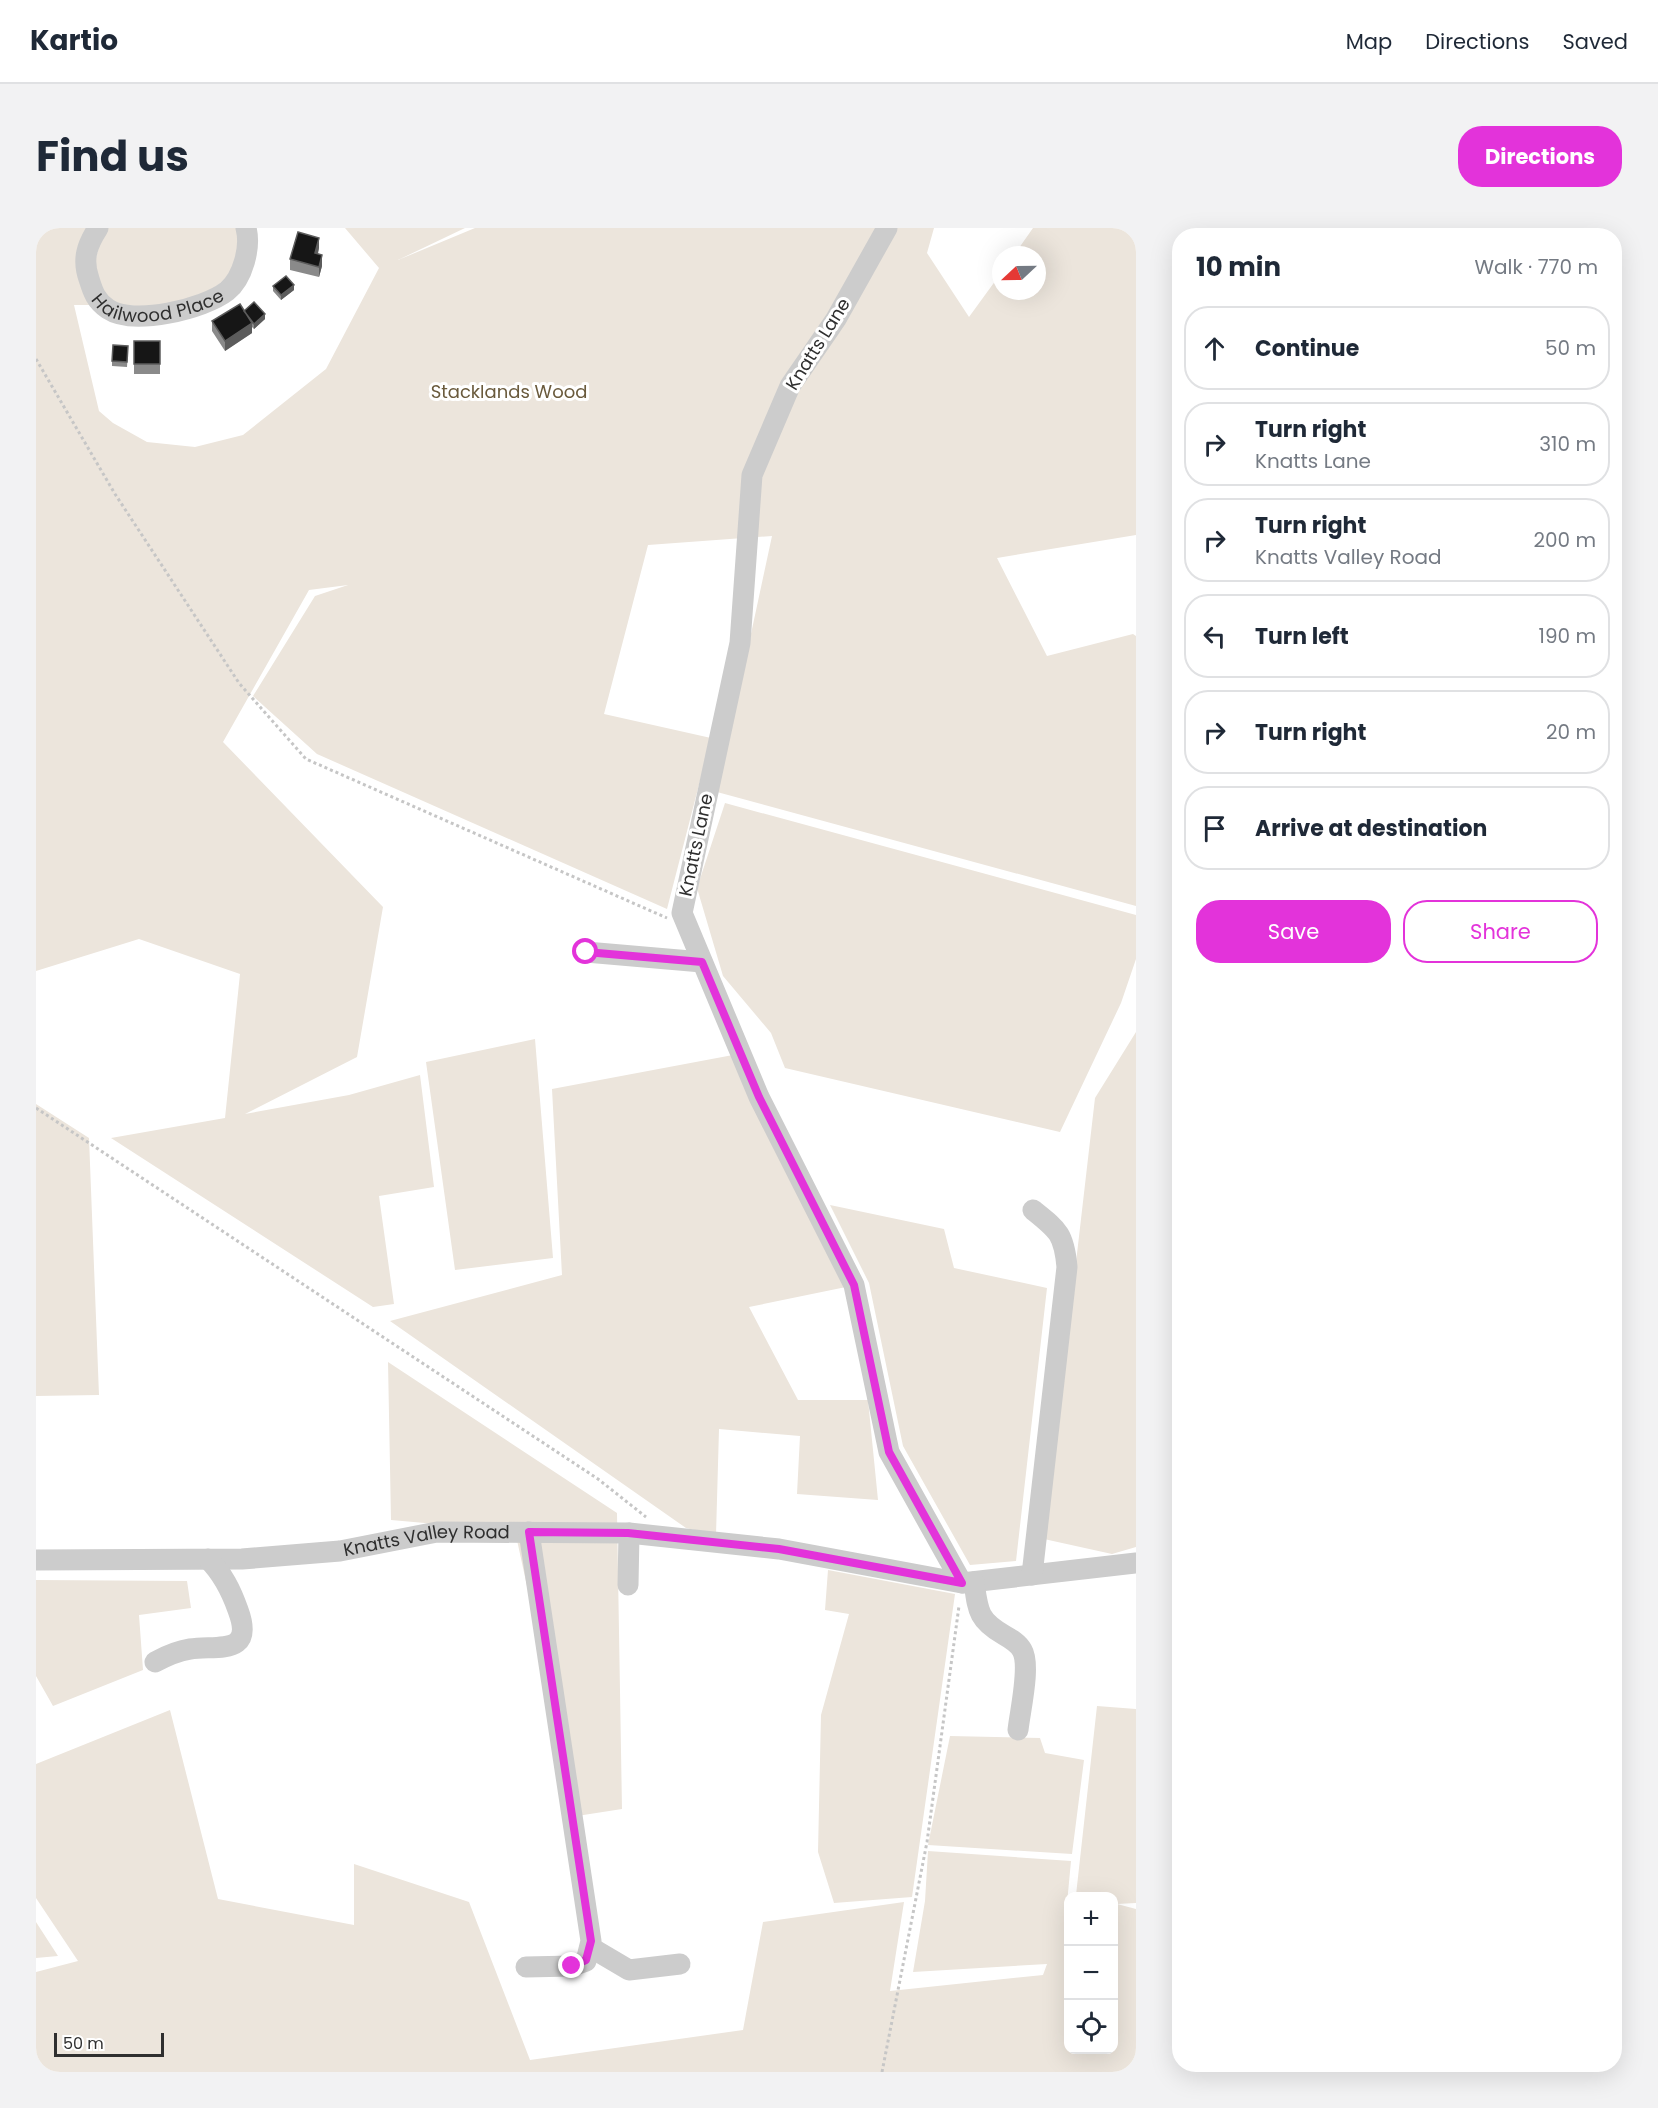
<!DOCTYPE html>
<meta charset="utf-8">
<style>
:root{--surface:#fff;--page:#f2f2f3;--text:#1f2937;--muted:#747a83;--line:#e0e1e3;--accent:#e333da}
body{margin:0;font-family:Poppins,sans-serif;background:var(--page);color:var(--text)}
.controls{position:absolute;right:18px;bottom:18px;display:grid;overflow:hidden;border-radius:12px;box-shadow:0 6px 24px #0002}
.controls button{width:54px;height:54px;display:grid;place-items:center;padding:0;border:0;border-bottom:2px solid var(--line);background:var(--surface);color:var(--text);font:30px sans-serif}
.compass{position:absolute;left:956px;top:18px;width:54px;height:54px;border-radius:50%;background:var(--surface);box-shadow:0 6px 24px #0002;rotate:248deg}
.scale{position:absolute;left:18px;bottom:15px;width:110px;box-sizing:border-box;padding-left:6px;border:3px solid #2f2f2f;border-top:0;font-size:16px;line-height:21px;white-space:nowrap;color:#2f2f2f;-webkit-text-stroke:4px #fff;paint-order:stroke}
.stop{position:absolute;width:18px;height:18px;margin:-14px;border:4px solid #e333da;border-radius:50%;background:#fff}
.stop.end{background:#e333da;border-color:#fff;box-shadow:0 2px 6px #0008}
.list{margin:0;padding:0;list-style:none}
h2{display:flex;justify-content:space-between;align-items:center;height:78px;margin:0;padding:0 24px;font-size:26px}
h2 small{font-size:20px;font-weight:400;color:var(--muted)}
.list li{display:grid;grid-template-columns:39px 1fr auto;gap:18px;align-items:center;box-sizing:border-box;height:84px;margin:0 12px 12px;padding:0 12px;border:2px solid var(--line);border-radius:24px}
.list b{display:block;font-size:22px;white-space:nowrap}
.list p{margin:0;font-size:20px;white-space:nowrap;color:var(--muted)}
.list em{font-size:20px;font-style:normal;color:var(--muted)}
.actions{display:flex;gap:12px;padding:18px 24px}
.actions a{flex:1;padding:14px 0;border:2px solid var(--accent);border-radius:24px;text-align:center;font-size:21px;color:var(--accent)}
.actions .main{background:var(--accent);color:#fff}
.icon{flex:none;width:33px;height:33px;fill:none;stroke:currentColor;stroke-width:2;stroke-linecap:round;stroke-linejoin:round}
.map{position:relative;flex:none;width:1100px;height:1844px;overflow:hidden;border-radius:24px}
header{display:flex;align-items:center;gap:36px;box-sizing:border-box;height:84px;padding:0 30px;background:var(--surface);border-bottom:2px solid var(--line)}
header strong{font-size:28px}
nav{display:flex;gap:33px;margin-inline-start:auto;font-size:21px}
.intro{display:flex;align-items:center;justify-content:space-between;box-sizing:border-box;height:144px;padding:0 36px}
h1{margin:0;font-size:42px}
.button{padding:15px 27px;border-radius:24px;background:var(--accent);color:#fff;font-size:21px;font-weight:700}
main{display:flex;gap:36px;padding:0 36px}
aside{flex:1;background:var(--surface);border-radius:24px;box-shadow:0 6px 24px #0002}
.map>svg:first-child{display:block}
.green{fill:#ece5dc}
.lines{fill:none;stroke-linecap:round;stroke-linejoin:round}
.path{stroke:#c6c6c6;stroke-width:3;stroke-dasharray:3 3;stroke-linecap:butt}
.minor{stroke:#ccc;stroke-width:21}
.wall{fill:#8a8a8a}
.shaded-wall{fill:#5c5c5c}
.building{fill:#161616;stroke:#5c5c5c;stroke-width:1.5}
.route{stroke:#e333da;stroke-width:8}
.labels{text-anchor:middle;stroke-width:6;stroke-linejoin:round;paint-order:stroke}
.street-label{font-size:18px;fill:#2f2f2f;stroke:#fff}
.park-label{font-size:18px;fill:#6a5a3c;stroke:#fff}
</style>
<header>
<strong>Kartio</strong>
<nav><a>Map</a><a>Directions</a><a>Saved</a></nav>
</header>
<div class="intro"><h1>Find us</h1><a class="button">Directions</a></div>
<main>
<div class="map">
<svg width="1100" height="1844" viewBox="0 0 1100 1844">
<rect width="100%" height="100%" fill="#fff"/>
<!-- green -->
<path class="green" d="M0,0H56L57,77H38L63,183L77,195L111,214L159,219L207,207L290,141L343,40L309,0H429L362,32L439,0H898L891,25L933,89L965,45V63H1001V27H978L997,0H1100V307L961,330L1011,428L1097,406L1100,408V678L681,564L736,308L612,317L568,486L675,510L631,681L281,526L217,468L279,368L312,357L273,362L187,514L347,679L321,829L209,886L313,867L384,847L398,959L343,968L358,1076L337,1079L75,910L189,890L204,746L103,711L0,743Z
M68,0H201L204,12L196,44L175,64L116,80L73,75L56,44Z
M689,575L1100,687V731L1085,775L1024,904L749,840L735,805L687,748L661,660Z
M1100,804V1319L1076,1326L1008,1311L1059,870Z
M499,811L517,1030L419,1042L390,834Z
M697,827L810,1059L713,1079L762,1172H832L842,1272L761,1266L764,1208L683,1201L680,1307L650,1300L354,1093L526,1047L516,861Z
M0,876L53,910L63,1167L0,1168Z
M794,977L908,1001L918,1040L1011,1060L980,1333L934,1337L867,1218L833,1055Z
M352,1134L581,1285L586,1581L541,1588L479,1303L355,1292Z
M792,1342L919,1366L876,1669L798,1675L782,1624L785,1487L813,1386L789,1382Z
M0,1352L151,1353L155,1380L103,1387L107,1442L17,1478L0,1448Z
M1061,1478L1100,1481V1675L1081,1676L1100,1681V1844H0V1744L42,1733L0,1670V1536L134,1482L182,1671L318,1697V1636L433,1674L494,1832L707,1802L727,1694L868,1674L854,1763L1007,1747L1011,1736L877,1744L889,1673L892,1623L1035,1633L1030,1686L1032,1682V1822H1078V1668H1038L1040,1667Z
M914,1508L1004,1510L1009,1525L1048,1532L1036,1626L892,1617Z
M0,1694L22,1728L0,1730Z"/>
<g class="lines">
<!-- path -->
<path class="path" d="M0,131L79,266L203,455L270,531L631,690
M0,880L562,1251L610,1289
M846,1844L891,1614L923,1378"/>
<!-- minor -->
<g class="minor">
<path id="s1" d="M62,0C51,17 46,31 53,51C57,64 60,73 72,81C97,98 168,81 191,63C207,50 215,19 210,0"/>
<path d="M851,0L800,91L754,158L716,247L704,415L646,685L723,869L818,1057L853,1224L926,1355"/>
<path d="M550,724L666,734"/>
<path id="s2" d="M0,1332L206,1331L304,1323L401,1304L593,1305L743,1321L926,1355L1100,1335"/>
<path d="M996,1347L1031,1039C1028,1006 1022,1002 997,982"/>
<path d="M938,1354C942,1383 942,1392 968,1407C975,1411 982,1415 986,1422C995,1437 984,1483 982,1502"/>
<path d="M592,1357L593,1305"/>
<path d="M119,1434C130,1428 141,1423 154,1421C182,1417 219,1428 202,1382C195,1362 187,1346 172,1331"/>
<path d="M554,1719L593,1742L644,1736"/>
<path d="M490,1739L536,1738L550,1733L555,1713L493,1304"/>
</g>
</g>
<!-- wall -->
<path class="wall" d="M283,20L282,26L286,38L283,49L254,42V31Z
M237,58L258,62L245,72L237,63Z
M208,83L229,91L218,101L216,99V105L189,123L176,103V93Z
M98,113H124V146H98Z
M92,123L91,139L76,138V133Z"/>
<!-- shaded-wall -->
<path class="shaded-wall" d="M283,10V20L279,36V25Z
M286,27V38L283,49V39Z
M258,57V62L245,72V67Z
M229,86V91L218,101V96Z
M216,95V105L189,123V113Z"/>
<!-- building -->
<path class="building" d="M262,4L283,10L279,25L286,27L283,39L254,31Z
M250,48L258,57L245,67L237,58Z
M218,74L229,86L218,96L208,83Z
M204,76L216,95L189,113L176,93Z
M98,113H124V136H98Z
M77,117L92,118L91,134L76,133Z"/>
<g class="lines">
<!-- route -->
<path class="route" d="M536,1738L550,1732L555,1713L493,1304L592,1305L743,1321L926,1355L853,1224L818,1057L723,869L666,734L550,724"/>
</g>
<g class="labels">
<!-- street labels -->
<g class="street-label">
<text dy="6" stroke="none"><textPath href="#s1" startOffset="141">Hailwood Place</textPath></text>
<text transform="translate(782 116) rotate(-58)" y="6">Knatts Lane</text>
<text transform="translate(660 617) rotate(-78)" y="6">Knatts Lane</text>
<text dy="6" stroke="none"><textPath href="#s2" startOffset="392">Knatts Valley Road</textPath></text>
</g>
<!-- park labels -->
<g class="park-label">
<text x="473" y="170">Stacklands Wood</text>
</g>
</g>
</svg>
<div class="controls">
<button>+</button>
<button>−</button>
<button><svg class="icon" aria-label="locate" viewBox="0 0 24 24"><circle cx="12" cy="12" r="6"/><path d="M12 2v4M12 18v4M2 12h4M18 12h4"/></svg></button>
</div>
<svg class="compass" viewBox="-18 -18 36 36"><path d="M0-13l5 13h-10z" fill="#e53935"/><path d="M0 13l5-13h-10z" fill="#747a83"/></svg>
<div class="scale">50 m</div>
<div class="stop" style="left:550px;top:724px"></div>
<div class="stop end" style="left:536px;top:1738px"></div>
</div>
<aside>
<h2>10 min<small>Walk · 770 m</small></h2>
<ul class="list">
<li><svg class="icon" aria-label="ahead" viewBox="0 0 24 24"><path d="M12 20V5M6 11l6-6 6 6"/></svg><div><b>Continue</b></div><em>50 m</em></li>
<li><svg class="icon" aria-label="right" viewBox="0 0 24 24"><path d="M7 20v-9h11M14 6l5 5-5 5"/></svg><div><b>Turn right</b><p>Knatts Lane</p></div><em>310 m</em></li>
<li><svg class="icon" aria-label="right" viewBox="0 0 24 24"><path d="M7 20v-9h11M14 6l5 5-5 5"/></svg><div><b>Turn right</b><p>Knatts Valley Road</p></div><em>200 m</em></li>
<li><svg class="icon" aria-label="left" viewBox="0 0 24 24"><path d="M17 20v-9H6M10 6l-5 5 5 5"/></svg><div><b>Turn left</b></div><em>190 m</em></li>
<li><svg class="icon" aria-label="right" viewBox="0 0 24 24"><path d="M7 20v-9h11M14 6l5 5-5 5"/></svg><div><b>Turn right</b></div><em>20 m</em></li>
<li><svg class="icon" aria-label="arrive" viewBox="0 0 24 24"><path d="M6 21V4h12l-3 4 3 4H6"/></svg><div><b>Arrive at destination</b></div></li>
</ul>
<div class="actions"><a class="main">Save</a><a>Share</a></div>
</aside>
</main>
